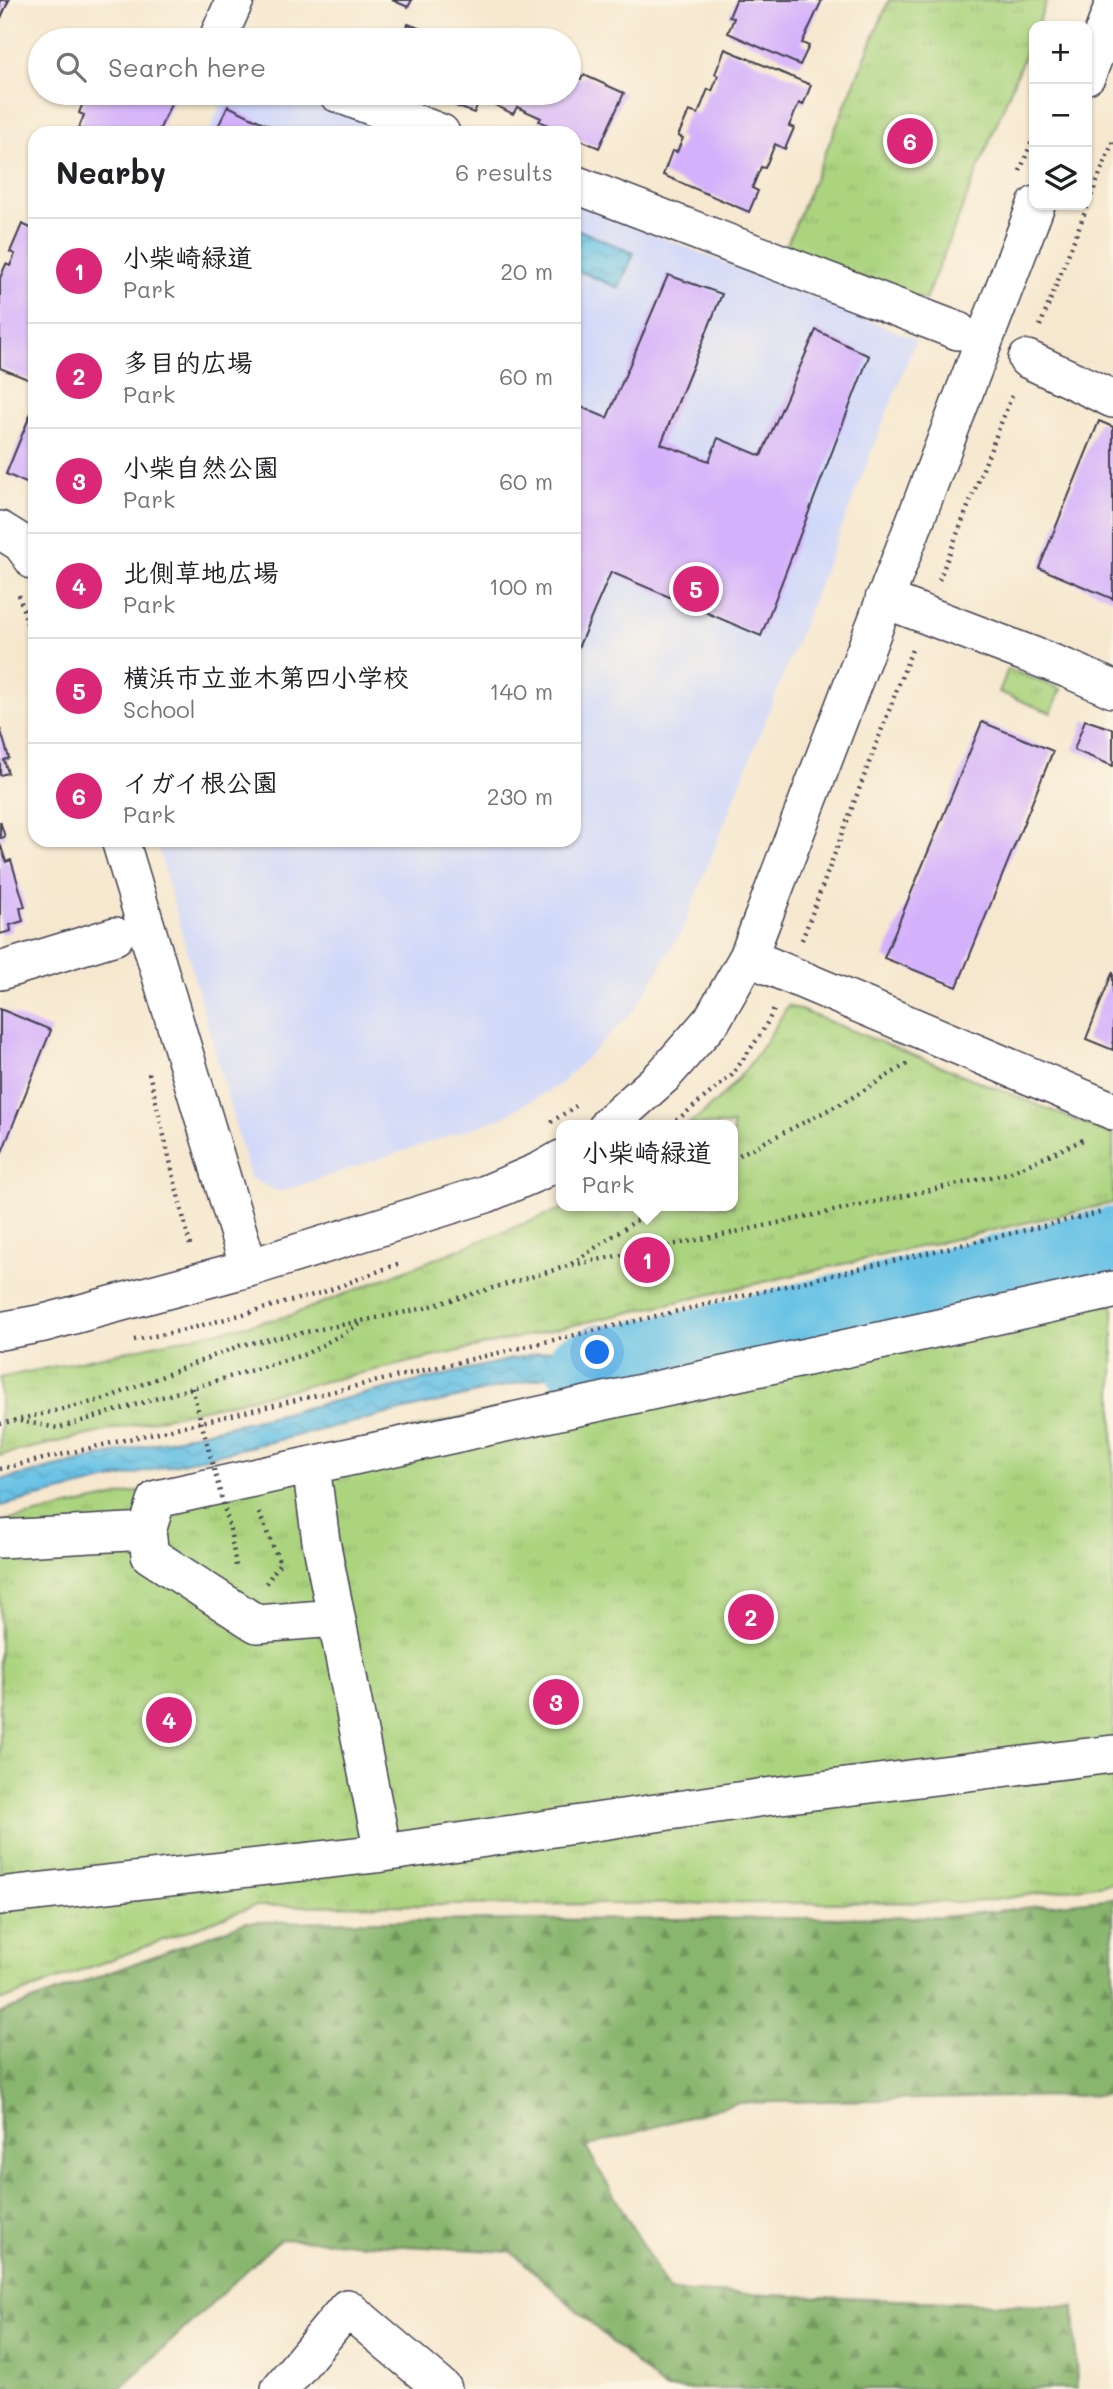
<!DOCTYPE html>
<meta charset="utf-8">
<style>
:root{--surface:#fff;--page:#f6f6f6;--text:#202124;--muted:#757577;--line:#e0e0e0;--accent:#db2777}
body{margin:0;font-family:Mali,"Klee One",sans-serif;background:var(--page);color:var(--text)}
.controls{position:absolute;right:21px;top:21px;display:grid;overflow:hidden;border-radius:14px;box-shadow:0 2px 5px #0004}
.controls button{width:63px;height:63px;display:grid;place-items:center;padding:0;border:0;border-bottom:2px solid var(--line);background:var(--surface);color:var(--text);font:35px sans-serif}
.you{position:absolute;left:598px;top:1353px;width:24px;height:24px;margin:-18px;border:5px solid #fff;border-radius:50%;background:#1a73e8;box-shadow:0 0 0 10px #1a73e833}
.badge{display:grid;place-items:center;width:46px;height:46px;border-radius:50%;background:var(--accent);color:#fff;font-size:23px;font-weight:700}
.pin{position:absolute;translate:-50% -50%;border:4px solid #fff;box-shadow:0 2px 7px #0006}
.popup{position:absolute;left:556px;top:1120px;width:182px;height:91px;box-sizing:border-box;display:grid;place-content:center;border-radius:14px;background:var(--surface);filter:drop-shadow(0 2px 5px #0005);font-size:23px;white-space:nowrap;color:var(--muted)}
.popup b{font-size:26px;color:var(--text)}
.popup::after{content:'';position:absolute;left:50%;top:100%;margin-left:-14px;border:14px solid transparent;border-top-color:var(--surface)}
.list{margin:0;padding:0;list-style:none}
h2{display:flex;justify-content:space-between;align-items:center;height:91px;margin:0;padding:0 28px;font-size:30px}
h2 small{font-size:23px;font-weight:400;color:var(--muted)}
.list li{display:grid;grid-template-columns:46px 1fr auto;gap:21px;align-items:center;box-sizing:border-box;height:105px;padding:0 28px;border-top:2px solid var(--line)}
.list b{display:block;font-size:26px;white-space:nowrap}
.list p{margin:0;font-size:23px;white-space:nowrap;color:var(--muted)}
.list em{font-size:23px;font-style:normal;color:var(--muted)}
.icon{flex:none;width:38px;height:38px;fill:none;stroke:currentColor;stroke-width:2;stroke-linecap:round;stroke-linejoin:round}
.map{position:relative;flex:none;width:1113px;height:2389px;overflow:hidden}
.search{position:absolute;background:var(--surface);box-shadow:0 2px 5px #0004;left:28px;top:28px;width:553px;height:77px;display:flex;align-items:center;gap:18px;box-sizing:border-box;padding:0 24px;border-radius:38px;color:var(--muted);font-size:26px}
.panel{position:absolute;background:var(--surface);box-shadow:0 2px 5px #0004;left:28px;top:126px;width:553px;height:721px;border-radius:21px}
.map>svg:first-child{display:block}
.built{fill:#d1d9f9}
.forest{fill:url(#forest-firs);stroke:#566c54;stroke-width:2}
.park{fill:url(#park-tufts);stroke:#677b5d;stroke-width:2}
.water{fill:url(#water-waves);stroke:#447290;stroke-width:2}
.lines{fill:none;stroke-linecap:round;stroke-linejoin:round}
.river{stroke:#67c2e5;stroke-width:66}
.building{fill:#d4b1fb}
.minor-casing{stroke:#424051;stroke-width:40}
.path{stroke:#424051;stroke-width:4.5;stroke-dasharray:2 5;stroke-linecap:butt}
.minor{stroke:#fff;stroke-width:37}
.path-bridge{stroke:#424051;stroke-width:4.5;stroke-dasharray:2 5;stroke-linecap:butt}
</style>
<div class="map">
<svg width="1113" height="2389" viewBox="0 0 1113 2389">
<defs>
<pattern id="forest-firs" width="22" height="20" patternUnits="userSpaceOnUse" patternTransform="scale(1.75)"><rect width="22" height="20" fill="#89b66e"/><path d="M5 1l3.5 6h-7zM16 11l3.5 6h-7z" fill="#70945c"/></pattern>
<pattern id="park-tufts" width="24" height="20" patternUnits="userSpaceOnUse" patternTransform="scale(1.75)"><rect width="24" height="20" fill="#acd47f"/><path d="M3 7l-1-3M5 7V3M7 7l1-3M15 17l-1-3M17 17v-4M19 17l1-3" fill="none" stroke="#94b66f"/></pattern>
<pattern id="water-waves" width="16" height="10" patternUnits="userSpaceOnUse" patternTransform="scale(1.75)"><rect width="16" height="10" fill="#67c2e5"/><path d="M0 5q4-4 8 0t8 0" fill="none" stroke="#59a6c5"/></pattern>
</defs>
<rect width="100%" height="100%" fill="#fcf5e5"/>
<filter id="ink" filterUnits="userSpaceOnUse"><feTurbulence type="fractalNoise" baseFrequency=".0143" numOctaves="2"/><feDisplacementMap in="SourceGraphic" scale="14" xChannelSelector="R" yChannelSelector="G"/><feConvolveMatrix kernelMatrix="1 2 1 2 8 2 1 2 1" color-interpolation-filters="sRGB"/></filter>
<filter id="wash" filterUnits="userSpaceOnUse"><feTurbulence type="fractalNoise" baseFrequency=".00686" numOctaves="4" result="noise"/><feDisplacementMap in="SourceGraphic" scale="28" xChannelSelector="R" yChannelSelector="G"/><feGaussianBlur stdDeviation="1.57" result="paint"/><feColorMatrix in="noise" values="0 0 0 0 0 0 0 0 0 0 0 0 0 0 0 0 0 1.4 0 .05"/><feComposite in="paint" operator="in"/></filter>
<g filter="url(#wash)">
<rect width="100%" height="100%" fill="#f6e8cf"/>
<!-- built -->
<path class="built" d="M225,93H297L398,133H209Z
M574,203L916,339L682,931L634,1011L559,1085L497,1120L279,1192L250,1178L156,840H574Z"/>
<!-- forest -->
<path class="forest" d="M1113,1898V2095L736,2103L586,2147L669,2291L1074,2307L1077,2389H664L512,2252L280,2239L120,2389H0V2013L246,1922L941,1917Z"/>
<!-- park -->
<path class="park" d="M889,0H1047L1037,26H1034V32L925,300L785,249Z
M1008,669L1061,689L1051,713L999,692Z
M788,1005L1113,1135V1203L0,1455V1378L289,1316L569,1206H733V1125H687C731,1095 762,1051 788,1005Z
M1113,1263V1883L978,1902L254,1906L0,2001V1522L334,1448Z"/>
<!-- water -->
<path class="water" d="M574,228L634,253L619,288L574,269Z
M1113,1217V1242L0,1506V1480Z"/>
<g class="lines">
<!-- river -->
<path class="river" d="M579,1366L707,1339L1113,1240"/>
</g>
<g id="blocks">
<!-- building -->
<path class="building" d="M0,0H9L0,20Z
M392,0H412L408,7Z
M736,0H822L802,43L809,46L800,65L728,33L734,18L729,17Z
M408,24L451,40H403Z
M725,49L811,85L803,105L799,103L789,126L794,128L785,149L775,144L765,168L761,167L752,188L758,191L749,212L663,175L672,151L677,152L683,138L678,136L689,111L698,114L708,89L712,91L718,76L715,74Z
M569,74L581,79L584,75L624,93L599,148L574,137V133H565L539,121L541,118L517,107L513,114L493,104L498,93H569Z
M87,93H176L158,133H84L78,130L84,115L79,113Z
M421,93H482L474,113Z
M228,106L284,133H215Z
M22,224L35,230V382L0,368V278L6,264L10,266L15,254L10,252Z
M668,275L722,294L661,444L709,461L718,438L761,456L816,330L869,356L761,636L611,572L574,657V404L607,418Z
M31,413L35,415V487L6,474Z
M1099,421L1113,427V599L1039,568Z
M1085,720L1113,729V766L1074,750Z
M982,722L1053,751L957,987L884,958Z
M0,728L9,758L4,760L8,773L0,775Z
M0,821L5,837L0,838Z
M0,843L6,862L11,860L25,907L20,908L23,921L10,925L11,931L0,934Z
M1113,971V1050L1086,1039Z
M0,1009L51,1030L0,1157Z"/>
</g>
</g>
<g filter="url(#ink)">
<use href="#blocks" fill-opacity="0" stroke="#424051" stroke-width="2"/>
<g class="lines">
<!-- minor casing -->
<g class="minor-casing">
<path id="minor" d="M217,40L235,0
M1087,75L1113,7
M337,93L441,133
M574,184L958,331
M1027,359L1113,399
M0,530L21,543L35,562
M884,599L1068,669L1113,689
M120,840L249,1268
M748,957L1113,1111
M0,971L115,936
M608,1125L663,1076L712,1020L748,957L1036,205
M0,1331L44,1323L249,1268L486,1194L540,1171L561,1159
M311,1466L321,1541L383,1853
M147,1531L150,1555L257,1624L336,1618
M0,1539L147,1531L157,1499L1113,1290
M0,1896L383,1853L765,1797L1113,1754
M280,2389L347,2308L443,2389"/>
</g>
<!-- path -->
<path class="path" d="M1020,171L1034,136
M1040,326L1113,141
M939,580L1013,393
M19,595L35,651
M802,940L913,647
M149,1073L190,1245
M551,1122L576,1106
M671,1125L732,1075L761,1034L776,1006
M733,1158L848,1100L907,1064
M572,1265L722,1235L1009,1173L1085,1139
M134,1340L185,1330L324,1292L400,1263
M20,1421L58,1428L306,1354L362,1323
M0,1424L105,1399L241,1345L421,1309L568,1266L658,1206
M0,1469L1103,1212
M259,1513L280,1563L264,1586
M230,1529L236,1566"/>
<!-- minor -->
<use href="#minor" class="minor"/>
<!-- path-bridge -->
<path class="path-bridge" d="M192,1388L230,1529"/>
</g>
</g>
</svg>
<div class="controls">
<button>+</button>
<button>−</button>
<button><svg class="icon" aria-label="layers" viewBox="0 0 24 24"><path d="M12 4l9 5-9 5-9-5zM3 14l9 5 9-5"/></svg></button>
</div>
<div class="you"></div>
<div class="pin badge" style="left:647px;top:1260px">1</div>
<div class="popup"><b>小柴崎緑道</b>Park</div>
<div class="pin badge" style="left:751px;top:1617px">2</div>
<div class="pin badge" style="left:556px;top:1702px">3</div>
<div class="pin badge" style="left:169px;top:1720px">4</div>
<div class="pin badge" style="left:696px;top:589px">5</div>
<div class="pin badge" style="left:910px;top:141px">6</div>
<div class="search"><svg class="icon" aria-label="search" viewBox="0 0 24 24"><circle cx="10" cy="10" r="6"/><path d="M15 15l6 6"/></svg>Search here</div>
<section class="panel">
<h2>Nearby<small>6 results</small></h2>
<ul class="list">
<li><span class="badge">1</span><div><b>小柴崎緑道</b><p>Park</p></div><em>20 m</em></li>
<li><span class="badge">2</span><div><b>多目的広場</b><p>Park</p></div><em>60 m</em></li>
<li><span class="badge">3</span><div><b>小柴自然公園</b><p>Park</p></div><em>60 m</em></li>
<li><span class="badge">4</span><div><b>北側草地広場</b><p>Park</p></div><em>100 m</em></li>
<li><span class="badge">5</span><div><b>横浜市立並木第四小学校</b><p>School</p></div><em>140 m</em></li>
<li><span class="badge">6</span><div><b>イガイ根公園</b><p>Park</p></div><em>230 m</em></li>
</ul>
</section>
</div>
